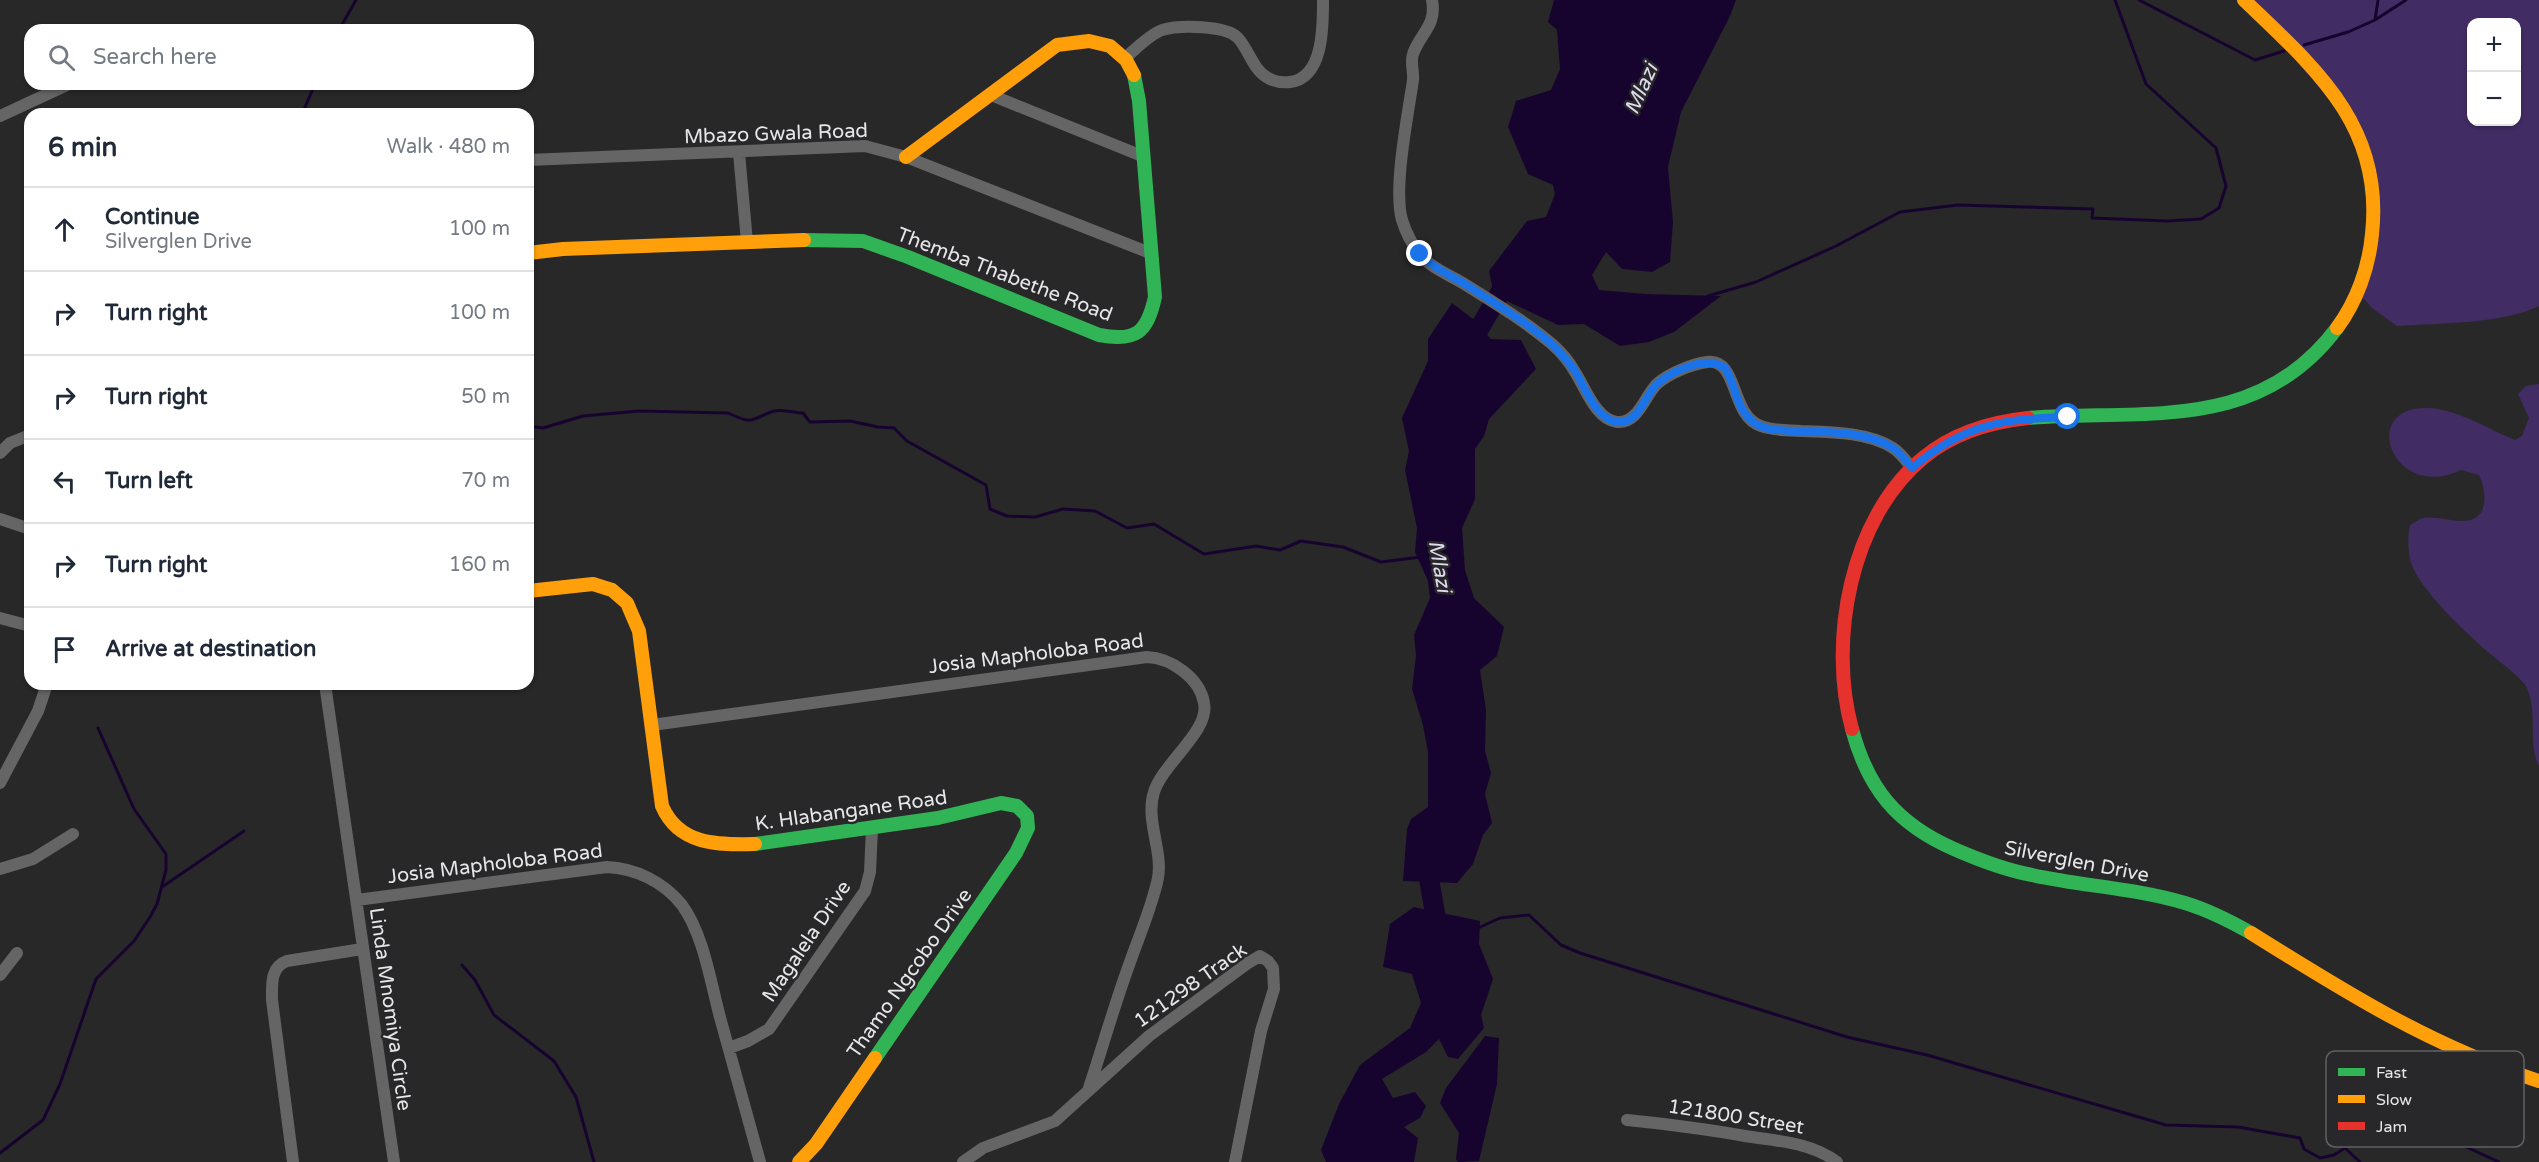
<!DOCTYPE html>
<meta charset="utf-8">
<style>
:root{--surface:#fff;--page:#f2f2f3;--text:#1f2937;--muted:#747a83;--line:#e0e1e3}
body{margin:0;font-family:"Varela Round",sans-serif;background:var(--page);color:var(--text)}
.controls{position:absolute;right:18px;top:18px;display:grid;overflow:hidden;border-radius:12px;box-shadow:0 2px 4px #0004}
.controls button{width:54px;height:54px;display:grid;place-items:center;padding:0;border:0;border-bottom:2px solid var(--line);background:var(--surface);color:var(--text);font:30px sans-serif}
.stop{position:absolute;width:18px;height:18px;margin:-14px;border:4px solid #1a73e8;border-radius:50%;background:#fff}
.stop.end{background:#1a73e8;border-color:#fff;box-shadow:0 2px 6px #0008}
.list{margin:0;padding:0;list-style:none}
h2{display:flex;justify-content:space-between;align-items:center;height:78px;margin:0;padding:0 24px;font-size:26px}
h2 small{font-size:20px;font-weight:400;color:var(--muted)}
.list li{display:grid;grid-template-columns:39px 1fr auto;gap:18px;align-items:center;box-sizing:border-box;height:84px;padding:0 24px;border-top:2px solid var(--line)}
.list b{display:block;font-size:22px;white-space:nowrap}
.list p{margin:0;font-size:20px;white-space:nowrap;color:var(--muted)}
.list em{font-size:20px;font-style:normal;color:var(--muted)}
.icon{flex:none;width:33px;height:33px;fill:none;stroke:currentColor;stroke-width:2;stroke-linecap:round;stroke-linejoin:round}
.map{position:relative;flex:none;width:2539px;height:1162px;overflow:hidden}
.search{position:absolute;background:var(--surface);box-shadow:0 2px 4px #0004;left:24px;top:24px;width:510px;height:66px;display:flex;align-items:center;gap:15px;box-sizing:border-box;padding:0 21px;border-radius:18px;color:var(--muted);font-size:22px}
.panel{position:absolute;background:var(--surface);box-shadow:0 2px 4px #0004;left:24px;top:108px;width:510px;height:582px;border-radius:18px}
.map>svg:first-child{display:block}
.green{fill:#422c64;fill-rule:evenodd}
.water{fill:#17042e}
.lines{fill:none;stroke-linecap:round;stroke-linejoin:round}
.stream{stroke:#17042e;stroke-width:3}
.river{stroke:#17042e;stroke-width:20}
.street{stroke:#656565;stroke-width:12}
.fast{stroke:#30b455;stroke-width:14}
.slow{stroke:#ff9f0a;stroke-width:14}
.jam{stroke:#e5322d;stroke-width:14}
.route{stroke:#1a73e8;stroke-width:8}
.labels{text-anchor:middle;stroke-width:5;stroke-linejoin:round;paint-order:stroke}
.street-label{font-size:20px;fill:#e7e7e8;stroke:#28272a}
.water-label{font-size:21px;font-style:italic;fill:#e1dbf0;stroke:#28272a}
.key{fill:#28272a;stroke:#616163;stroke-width:1.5}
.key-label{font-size:16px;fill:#e7e7e8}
</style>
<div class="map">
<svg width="2539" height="1162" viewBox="0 0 2539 1162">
<rect width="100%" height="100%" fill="#282829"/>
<!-- green -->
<path class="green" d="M2246,0H2539V306C2502,324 2438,323 2397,326L2372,308L2357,291L2374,231L2361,138ZM2472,22H2516V122H2472Z
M2539,384V766C2527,743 2539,712 2526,686C2516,673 2501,663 2488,652C2466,633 2427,596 2414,570C2408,559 2407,537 2410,525C2414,523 2419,519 2423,518C2435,516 2450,521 2461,521C2490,522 2487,492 2479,475L2461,470C2392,503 2357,405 2429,408C2459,410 2488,429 2515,440L2522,436L2529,418L2518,394L2526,386Z"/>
<!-- water -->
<path class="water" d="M1554,0H1736L1730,16L1681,112L1668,167L1673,222L1670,262L1652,272L1622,269L1606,252L1592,275L1599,290L1645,294L1721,296L1674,332L1649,342L1620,346L1584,324L1558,325L1494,295L1489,271L1527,221L1546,217L1555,194L1553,185L1528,174L1508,127L1516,101L1551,90L1560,69L1557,30L1548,22Z
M1452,303L1473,319L1491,339L1521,340L1536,369L1489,419L1484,436L1475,449V499L1462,528L1465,570L1474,598L1504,627L1497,656L1480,670L1486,710L1485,751L1491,773L1485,794L1492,823L1483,835L1473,864L1457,883L1403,881L1407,829L1411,819L1428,807V752L1423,725L1412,689L1416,656L1414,635L1430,598L1428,581L1415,552L1417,528L1405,470L1409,451L1402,418L1428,361V339Z
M1414,907L1480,921L1479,944L1493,979L1481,1015L1484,1028L1458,1059L1448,1057L1439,1039L1426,1052L1382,1079L1393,1098L1415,1092L1426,1106L1420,1118L1404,1127L1418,1138L1414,1162H1326L1321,1150L1339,1104L1360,1065L1410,1028L1421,1003L1412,974L1383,967L1390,924Z
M1485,1036L1499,1038L1497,1084L1479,1161L1458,1162L1456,1159L1459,1133L1440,1103L1446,1088Z"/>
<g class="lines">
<!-- stream -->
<path class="stream" d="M2139,0L2255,60L2284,51
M2375,20L2406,0
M339,30L356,0
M2304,45L2348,32L2375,20L2378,0
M302,114L315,84
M1708,296L1756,282L1836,246L1900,212L1958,205L2093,209L2092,218L2167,221L2201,219L2219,208L2226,186L2216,148L2146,84L2115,0
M528,426L543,428L583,416L639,411L728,413C756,426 750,419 774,411C782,409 795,413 803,413L810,422L850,421L878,427L894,428L907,441L986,485L990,509L1007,516L1035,517L1063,509L1095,511L1127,528L1154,524L1204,554L1256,546L1280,550L1301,541L1343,547L1381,562L1421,557
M162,887L244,831
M1476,929L1500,918L1529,915L1561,945L1580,953L1847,1037L1927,1055L2166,1125L2238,1127L2300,1138L2304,1149L2320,1158L2334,1155L2345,1148L2346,1131L2329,1103L2334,1096L2386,1120L2460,1144L2499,1162
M462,965L475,980L494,1015L554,1061L576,1097L594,1162
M2345,1148L2360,1162
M0,1153L43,1120L60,1084L96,979L134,941L150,917L157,904L166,870V854L134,809L98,728"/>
<!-- river -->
<path class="river" d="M1468,348L1504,286
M1438,857L1429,879L1439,936"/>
<!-- street -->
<path class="street" d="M1432,0C1437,26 1420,33 1413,54C1410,62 1414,72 1413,80C1408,115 1393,188 1402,220C1406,233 1414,248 1424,259C1435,270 1452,276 1466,285C1495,303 1526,322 1552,344C1561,352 1569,361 1575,372C1585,387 1596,420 1617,422C1639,424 1645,394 1658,383C1670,373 1692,364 1707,362C1739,358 1730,416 1761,426C1774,431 1787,430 1801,431C1829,432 1869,432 1893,448C1901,453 1906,461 1912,468
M1126,57C1137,48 1149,35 1162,30C1179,25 1226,25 1238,38C1249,50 1253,70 1268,78C1275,82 1282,83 1290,82C1324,78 1323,25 1323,0
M991,95L1142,156
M0,116L69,84
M739,153L747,242
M528,160L865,146L906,157L1150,253
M0,453L10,443L30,435
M0,519L30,529
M0,618L30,626
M325,684L394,1162
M652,725L1147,657C1171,658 1200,678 1204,703C1210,731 1163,763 1154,792C1145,820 1163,850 1158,878C1152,907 1139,936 1129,965C1114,1006 1102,1049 1088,1091
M0,783L38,711L47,684
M0,869L33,859L73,834
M357,900L607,867C635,868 664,882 682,905C704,935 711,985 721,1021C734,1068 747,1115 760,1162
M0,975L17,953
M729,1048L748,1041L769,1029L865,891L870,872L872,828
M1627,1120C1666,1124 1706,1129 1745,1136C1776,1141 1811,1142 1837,1162
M293,1162L272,1000C272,985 270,967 287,961L362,949
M963,1162L983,1148L1055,1121L1149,1036L1248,963L1260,956L1268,961L1273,968L1274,989L1261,1031L1235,1162"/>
<!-- fast -->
<path class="fast" d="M804,240L863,241L908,257L1099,335C1136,342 1147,333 1155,297L1139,101L1134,75
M2028,418C2142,409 2258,434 2337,328
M1852,729C1868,789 1897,824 1954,849C1979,860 2005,870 2032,875C2082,886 2135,888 2185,903C2208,910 2230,921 2251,933
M755,844L938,818L1001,803L1017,806L1027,816L1028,828L1016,853L875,1058"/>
<!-- slow -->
<path class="slow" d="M2244,0C2315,68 2384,126 2372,234C2369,267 2357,301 2337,328
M906,157L1057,45L1089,41L1110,46L1126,60L1134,75
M528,253L563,249L804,240
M528,591L593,584L612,590L627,603L639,631L662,806C679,845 717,845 755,844
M2251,933C2345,992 2433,1047 2539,1081
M799,1162L816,1144L875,1058"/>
<!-- jam -->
<path class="jam" d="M1852,729C1828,642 1850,518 1923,458C1953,433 1990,422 2028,418"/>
</g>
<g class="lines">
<!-- route -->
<path class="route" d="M1420,254C1433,268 1450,275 1465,284C1494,303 1530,324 1555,347C1562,355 1569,362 1575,371C1585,387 1596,420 1618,422C1639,424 1645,394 1658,383C1674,370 1707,355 1725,368C1736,385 1735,406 1751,420C1762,431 1780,430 1795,431C1825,432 1867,431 1893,448C1901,453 1906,461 1912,468C1964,424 2002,419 2068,417"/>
</g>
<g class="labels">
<!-- street labels -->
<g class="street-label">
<text transform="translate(776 133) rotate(-2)" y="7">Mbazo Gwala Road</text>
<text transform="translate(1005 274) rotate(21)" y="7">Themba Thabethe Road</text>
<text transform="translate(1036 653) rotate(-7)" y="7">Josia Mapholoba Road</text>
<text transform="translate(851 810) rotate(-8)" y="7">K. Hlabangane Road</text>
<text transform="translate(2077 861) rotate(11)" y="7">Silverglen Drive</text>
<text transform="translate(495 863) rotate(-7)" y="7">Josia Mapholoba Road</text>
<text transform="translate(806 941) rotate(-56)" y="7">Magalela Drive</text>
<text transform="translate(909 973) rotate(-55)" y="7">Thamo Ngcobo Drive</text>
<text transform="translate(1190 985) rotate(-35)" y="7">121298 Track</text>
<text transform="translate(391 1009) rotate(82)" y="7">Linda Mnomiya Circle</text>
<text transform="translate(1736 1116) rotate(9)" y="7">121800 Street</text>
</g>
<!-- water labels -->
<g class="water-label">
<text transform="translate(1641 89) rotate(-66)" y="7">Mlazi</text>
<text transform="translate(1440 566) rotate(80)" y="7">Mlazi</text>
</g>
</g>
<!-- legend -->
<rect x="2326" y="1051" width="198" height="96" rx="9" class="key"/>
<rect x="2338" y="1068" width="27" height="8" fill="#30b455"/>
<rect x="2338" y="1095" width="27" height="8" fill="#ff9f0a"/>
<rect x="2338" y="1122" width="27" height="8" fill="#e5322d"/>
<g class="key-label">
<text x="2376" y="1078">Fast</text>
<text x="2376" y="1105">Slow</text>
<text x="2376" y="1132">Jam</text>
</g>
</svg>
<div class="controls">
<button>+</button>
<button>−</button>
</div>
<div class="stop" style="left:2068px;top:417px"></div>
<div class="stop end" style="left:1420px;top:254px"></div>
<div class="search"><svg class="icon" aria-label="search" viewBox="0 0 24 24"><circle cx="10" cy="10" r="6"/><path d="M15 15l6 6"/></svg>Search here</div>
<section class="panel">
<h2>6 min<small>Walk · 480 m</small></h2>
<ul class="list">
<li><svg class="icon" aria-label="ahead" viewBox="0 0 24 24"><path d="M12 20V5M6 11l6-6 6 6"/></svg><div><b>Continue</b><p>Silverglen Drive</p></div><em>100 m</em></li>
<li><svg class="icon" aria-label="right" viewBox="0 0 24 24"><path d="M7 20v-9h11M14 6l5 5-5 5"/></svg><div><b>Turn right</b></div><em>100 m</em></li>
<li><svg class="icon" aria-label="right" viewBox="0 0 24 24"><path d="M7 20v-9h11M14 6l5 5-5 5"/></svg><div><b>Turn right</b></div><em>50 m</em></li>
<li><svg class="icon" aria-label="left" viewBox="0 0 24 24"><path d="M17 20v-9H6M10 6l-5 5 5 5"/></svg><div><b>Turn left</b></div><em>70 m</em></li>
<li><svg class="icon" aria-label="right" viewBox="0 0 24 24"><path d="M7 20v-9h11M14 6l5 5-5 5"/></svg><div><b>Turn right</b></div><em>160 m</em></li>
<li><svg class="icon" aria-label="arrive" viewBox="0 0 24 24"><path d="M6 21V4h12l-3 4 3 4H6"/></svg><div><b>Arrive at destination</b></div></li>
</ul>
</section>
</div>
